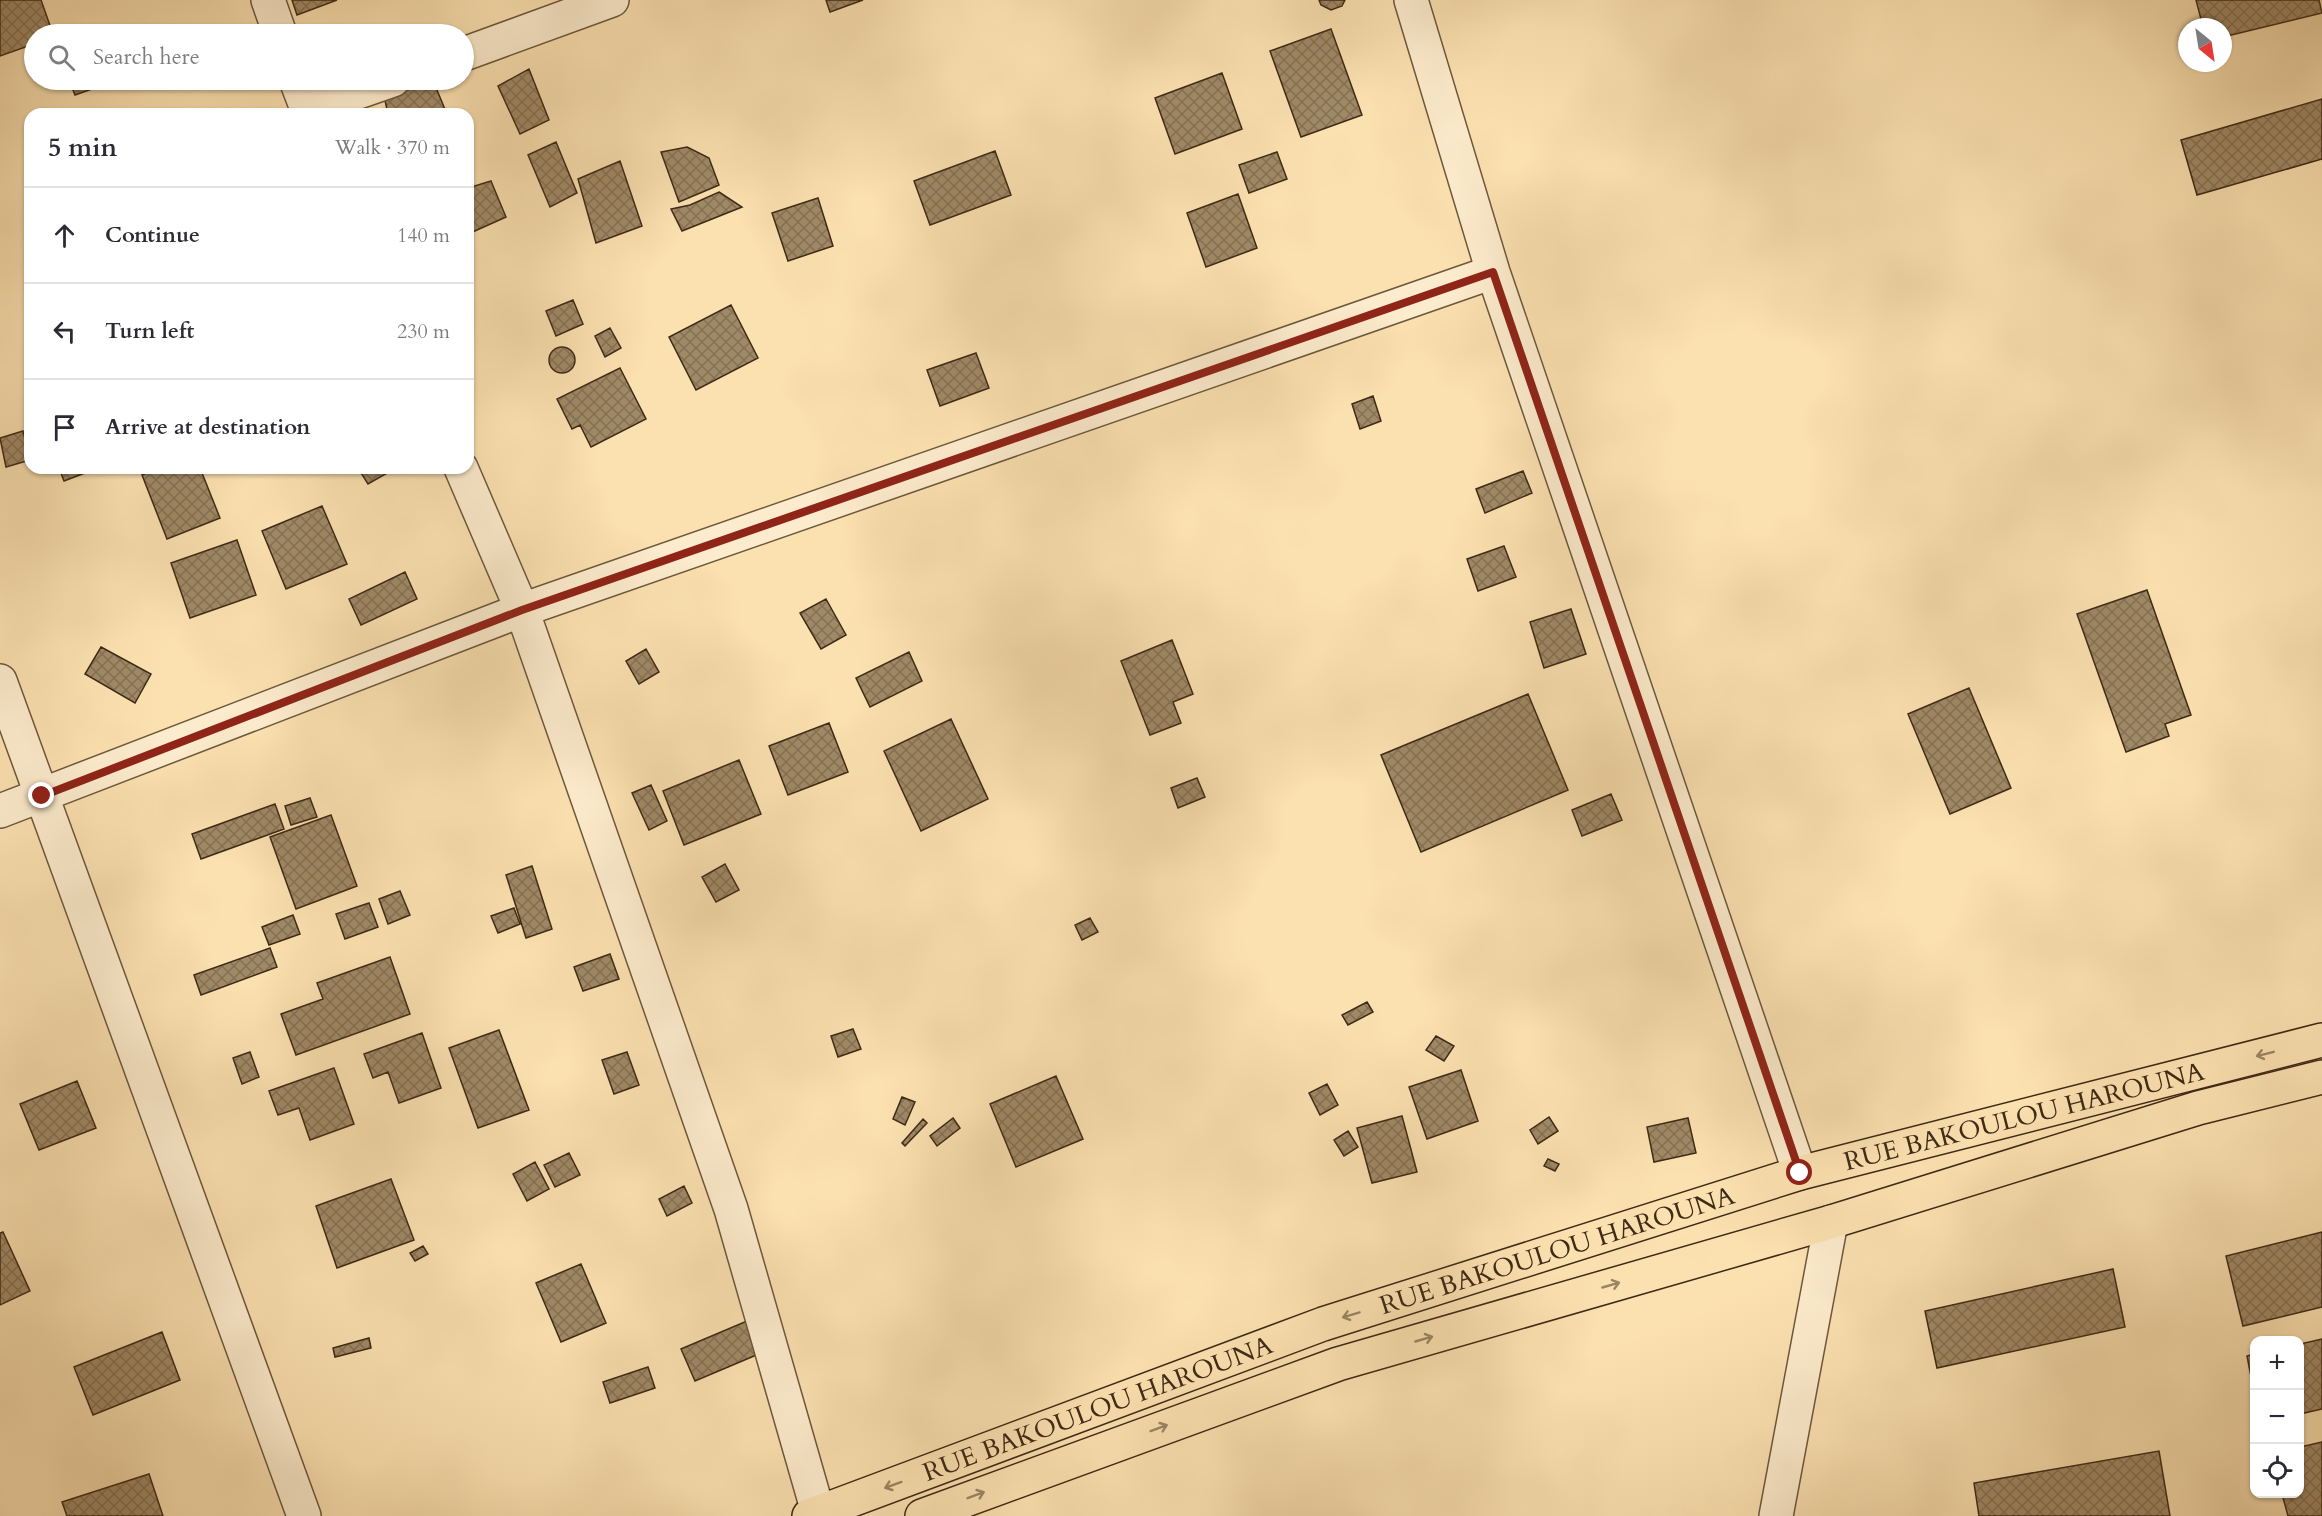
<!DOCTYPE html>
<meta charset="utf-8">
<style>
:root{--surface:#fff;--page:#f2f2f3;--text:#2b2b33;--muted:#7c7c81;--line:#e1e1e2}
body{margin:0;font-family:Cardo,serif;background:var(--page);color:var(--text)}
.controls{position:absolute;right:18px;bottom:18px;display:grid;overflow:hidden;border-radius:12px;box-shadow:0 2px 4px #0004}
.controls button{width:54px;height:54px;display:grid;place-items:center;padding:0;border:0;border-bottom:2px solid var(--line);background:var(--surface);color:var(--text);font:30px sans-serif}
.compass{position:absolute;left:2178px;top:18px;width:54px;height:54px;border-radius:50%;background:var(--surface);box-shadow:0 2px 4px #0004;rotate:150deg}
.stop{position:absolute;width:18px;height:18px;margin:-14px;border:4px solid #8f2418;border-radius:50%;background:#fff}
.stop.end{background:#8f2418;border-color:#fff;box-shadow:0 2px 6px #0008}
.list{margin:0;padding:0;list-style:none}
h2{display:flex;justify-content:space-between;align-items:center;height:78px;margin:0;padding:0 24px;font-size:26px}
h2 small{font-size:20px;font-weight:400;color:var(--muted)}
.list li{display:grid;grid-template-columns:39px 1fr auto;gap:18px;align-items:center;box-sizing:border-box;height:96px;padding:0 24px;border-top:2px solid var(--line)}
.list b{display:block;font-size:22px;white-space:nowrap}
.list em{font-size:20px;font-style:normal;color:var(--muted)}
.icon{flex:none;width:33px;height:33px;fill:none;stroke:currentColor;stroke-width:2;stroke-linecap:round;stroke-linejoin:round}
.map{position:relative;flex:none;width:2322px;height:1516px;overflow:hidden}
.search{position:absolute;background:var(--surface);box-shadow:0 2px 4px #0004;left:24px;top:24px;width:450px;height:66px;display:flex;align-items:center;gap:15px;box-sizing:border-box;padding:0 21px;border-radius:33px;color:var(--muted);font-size:22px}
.panel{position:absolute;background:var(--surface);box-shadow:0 2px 4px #0004;left:24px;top:108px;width:450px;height:366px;border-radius:18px}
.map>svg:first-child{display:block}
.building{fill:url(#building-cross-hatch);stroke:#3e2a16;stroke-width:1.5}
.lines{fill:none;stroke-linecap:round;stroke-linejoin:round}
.minor-casing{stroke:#6d583c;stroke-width:36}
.highway-casing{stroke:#3e2a16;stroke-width:36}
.minor{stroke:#fcebcc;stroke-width:33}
.highway{stroke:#fbe0b0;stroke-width:33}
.oneway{stroke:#9c8563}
.route{stroke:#8f2418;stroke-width:8}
.labels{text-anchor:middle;stroke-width:4.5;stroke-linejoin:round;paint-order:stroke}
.street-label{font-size:26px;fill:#3e2a16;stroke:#fcebcc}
</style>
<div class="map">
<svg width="2322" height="1516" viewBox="0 0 2322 1516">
<defs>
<pattern id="building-cross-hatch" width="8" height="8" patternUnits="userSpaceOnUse" patternTransform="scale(1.5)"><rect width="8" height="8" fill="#a08966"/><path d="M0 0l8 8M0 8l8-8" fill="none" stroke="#847053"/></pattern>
</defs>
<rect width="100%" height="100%" fill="#fbe0b0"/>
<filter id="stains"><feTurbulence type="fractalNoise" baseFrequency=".00333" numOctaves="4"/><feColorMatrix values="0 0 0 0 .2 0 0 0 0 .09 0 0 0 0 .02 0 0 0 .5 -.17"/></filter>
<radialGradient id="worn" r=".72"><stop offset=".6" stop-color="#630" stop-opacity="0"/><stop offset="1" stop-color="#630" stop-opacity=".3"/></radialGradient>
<!-- building -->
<path class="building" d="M0,0H41L53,34H34V44L0,56Z
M292,0H337L297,15Z
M826,0H863L830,12Z
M1345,0L1342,6L1331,10L1321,5L1319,0Z
M2196,0H2319L2322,13L2223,37V27H2203Z
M110,25L114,34H85Z
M1331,29L1362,115L1301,137L1270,51Z
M529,69L549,120L520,134L498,86Z
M1222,73L1242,129L1175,154L1155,98Z
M69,80H117L75,95Z
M434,83L447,114H388L384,96Z
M2322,99V159L2197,195L2181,140Z
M556,142L577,193L550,207L528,155Z
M687,147L709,158L719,185L679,202L661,152Z
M995,151L1011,195L930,225L914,181Z
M1277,152L1287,179L1249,193L1239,165Z
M620,161L642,226L596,243L578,179Z
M491,181L506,217L468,234V188Z
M719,192L742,207L682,231L671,209L690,205Z
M1238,194L1257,248L1206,267L1187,213Z
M818,198L833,246L788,261L772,213Z
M573,300L583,324L556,336L546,311Z
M731,305L758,358L696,390L669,337Z
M610,328L621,348L605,357L595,336Z
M549 360a13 13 0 1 1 26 0a13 13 0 1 1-26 0Z
M976,353L989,388L940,406L927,370Z
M620,368L646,419L591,447L580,425L572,429L557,399Z
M1373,396L1381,421L1360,429L1352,404Z
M23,431L30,460L6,467L0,438Z
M59,468H98L64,481Z
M159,468H200L220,518L167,539L142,475Z
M358,468H396L368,484Z
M1523,471L1532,493L1485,513L1476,489Z
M322,506L347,564L286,589L262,531Z
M237,540L256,595L190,618L171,563Z
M1504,546L1516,577L1478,591L1467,559Z
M405,572L417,599L361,625L349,599Z
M2147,590L2191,715L2165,724L2169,736L2126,752L2077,614Z
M826,599L846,635L821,649L800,613Z
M1571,609L1586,654L1544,668L1530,622Z
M1172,640L1193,694L1173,702L1181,723L1150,735L1121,661Z
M101,647L151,674L135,703L85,674Z
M646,649L659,672L639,684L626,661Z
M909,652L922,681L870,707L856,678Z
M1969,688L2011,788L1950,814L1908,714Z
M1528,694L1568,790L1421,852L1381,755Z
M951,719L988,799L921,831L884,751Z
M829,723L848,772L788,795L769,746Z
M739,760L761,814L684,845L663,791Z
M1197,778L1205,797L1178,808L1171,788Z
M651,785L667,821L649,830L632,793Z
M1611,794L1622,820L1582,836L1572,810Z
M310,798L317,817L291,825L285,806Z
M275,804L284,829L201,859L192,834Z
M331,815L357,886L296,909L270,837Z
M725,864L739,890L716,902L702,877Z
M532,866L552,929L526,938L506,875Z
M400,891L410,915L388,924L379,899Z
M369,903L378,927L345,939L336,914Z
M514,908L520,924L498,933L491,916Z
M293,915L300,934L269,945L262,927Z
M1090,918L1098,932L1082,940L1075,925Z
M270,948L277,967L201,995L194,975Z
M610,954L619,979L583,991L574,967Z
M390,957L410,1014L296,1055L281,1014L323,999L317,983Z
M1367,1002L1373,1012L1348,1025L1342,1015Z
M853,1029L861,1049L838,1057L831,1036Z
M499,1030L529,1110L478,1128L449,1048Z
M422,1033L441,1088L399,1103L388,1072L373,1078L364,1054Z
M1436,1036L1454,1046L1444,1061L1426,1050Z
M250,1052L259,1077L242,1084L233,1058Z
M627,1052L639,1085L614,1094L602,1060Z
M334,1068L354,1124L310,1140L299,1108L278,1115L269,1091Z
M1461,1070L1478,1121L1427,1139L1409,1087Z
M1056,1076L1083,1139L1016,1167L990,1104Z
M77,1081L96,1128L39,1150L20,1104Z
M1327,1084L1338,1105L1320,1115L1309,1093Z
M902,1097L915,1102L905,1125L893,1119Z
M1402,1116L1417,1172L1372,1183L1357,1128Z
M1549,1117L1558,1131L1538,1144L1530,1130Z
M953,1118L960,1128L937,1146L930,1136Z
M1688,1118L1696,1153L1654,1162L1647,1127Z
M923,1119L927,1123L905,1146L902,1143Z
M1348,1131L1358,1147L1344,1156L1334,1140Z
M569,1153L580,1175L555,1187L544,1165Z
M1548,1159L1559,1164L1555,1171L1544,1166Z
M535,1162L549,1189L527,1201L513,1174Z
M391,1179L414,1240L337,1268L316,1206Z
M684,1186L692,1203L667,1216L659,1199Z
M3,1232L30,1291L0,1305V1233Z
M2322,1232V1307L2243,1326L2226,1256Z
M423,1246L428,1254L415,1261L410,1253Z
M581,1264L606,1323L561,1342L536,1283Z
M2113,1269L2125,1327L1937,1368L1925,1311Z
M747,1321L761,1353L695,1381L681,1349Z
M162,1332L180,1380L93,1415L74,1367Z
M369,1338L371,1348L335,1357L333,1348Z
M2322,1339V1409L2300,1414V1344Z
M2254,1354V1392L2247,1356Z
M648,1367L655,1388L610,1403L603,1382Z
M2322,1442V1516H2288L2282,1494H2300V1447Z
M2159,1451L2170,1516H1979L1974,1483Z
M149,1474L163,1516H67L62,1502Z"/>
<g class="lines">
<!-- minor casing -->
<g class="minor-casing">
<path id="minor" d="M268,0L280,34
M1411,0L1493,272L1800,1173
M464,54L612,0
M296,80L309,114
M307,110L393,80
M461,468L522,610L731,1209L818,1512
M0,681L304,1516
M0,811L522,610L1493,272
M1776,1516L1831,1222"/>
</g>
<!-- highway casing -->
<g class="highway-casing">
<g id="highway">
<path id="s1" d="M809,1516L1323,1324L1800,1173L2322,1040"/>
<path d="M922,1516L1338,1364L1831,1222L2198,1108L2322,1077"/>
</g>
</g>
<!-- minor -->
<use href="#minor" class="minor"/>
<!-- highway -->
<use href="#highway" class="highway"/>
</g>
<!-- one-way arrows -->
<defs><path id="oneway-shaft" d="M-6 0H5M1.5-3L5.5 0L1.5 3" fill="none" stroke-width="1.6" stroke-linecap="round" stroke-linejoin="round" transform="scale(1.5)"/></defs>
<g class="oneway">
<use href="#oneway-shaft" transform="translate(2265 1054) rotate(166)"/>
<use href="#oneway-shaft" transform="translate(1611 1285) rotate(-16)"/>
<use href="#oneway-shaft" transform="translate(1351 1315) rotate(163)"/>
<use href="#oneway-shaft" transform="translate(1424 1339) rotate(-16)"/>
<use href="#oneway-shaft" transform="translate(1159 1428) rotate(-20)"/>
<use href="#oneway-shaft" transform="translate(893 1485) rotate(160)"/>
<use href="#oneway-shaft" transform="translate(976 1495) rotate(-21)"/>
</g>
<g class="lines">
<!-- route -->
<path class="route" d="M42,796L522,610L1493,272L1800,1173"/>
</g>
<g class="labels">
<!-- street labels -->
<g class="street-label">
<text dy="9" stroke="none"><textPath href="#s1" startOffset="1280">RUE BAKOULOU HAROUNA</textPath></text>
<text dy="9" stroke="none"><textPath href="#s1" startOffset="794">RUE BAKOULOU HAROUNA</textPath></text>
<text dy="9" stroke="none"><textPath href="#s1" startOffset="308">RUE BAKOULOU HAROUNA</textPath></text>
</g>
</g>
<rect width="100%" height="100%" filter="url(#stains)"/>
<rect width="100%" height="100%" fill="url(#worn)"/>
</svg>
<div class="controls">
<button>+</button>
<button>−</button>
<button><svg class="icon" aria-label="locate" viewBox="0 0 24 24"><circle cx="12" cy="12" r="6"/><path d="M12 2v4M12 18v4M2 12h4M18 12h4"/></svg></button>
</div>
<svg class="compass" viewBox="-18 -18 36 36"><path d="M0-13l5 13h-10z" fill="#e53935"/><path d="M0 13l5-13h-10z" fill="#7c7c81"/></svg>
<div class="stop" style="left:1800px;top:1173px"></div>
<div class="stop end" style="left:42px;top:796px"></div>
<div class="search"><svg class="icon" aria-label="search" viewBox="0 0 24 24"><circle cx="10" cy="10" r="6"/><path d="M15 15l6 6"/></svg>Search here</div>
<section class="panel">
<h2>5 min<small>Walk · 370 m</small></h2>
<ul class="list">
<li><svg class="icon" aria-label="ahead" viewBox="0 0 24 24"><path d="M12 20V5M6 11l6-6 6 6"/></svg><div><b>Continue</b></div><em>140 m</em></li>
<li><svg class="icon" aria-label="left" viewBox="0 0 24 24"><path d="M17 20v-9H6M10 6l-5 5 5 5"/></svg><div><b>Turn left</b></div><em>230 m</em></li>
<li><svg class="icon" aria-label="arrive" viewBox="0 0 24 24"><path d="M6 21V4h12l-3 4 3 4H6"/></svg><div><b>Arrive at destination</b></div></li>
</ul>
</section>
</div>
